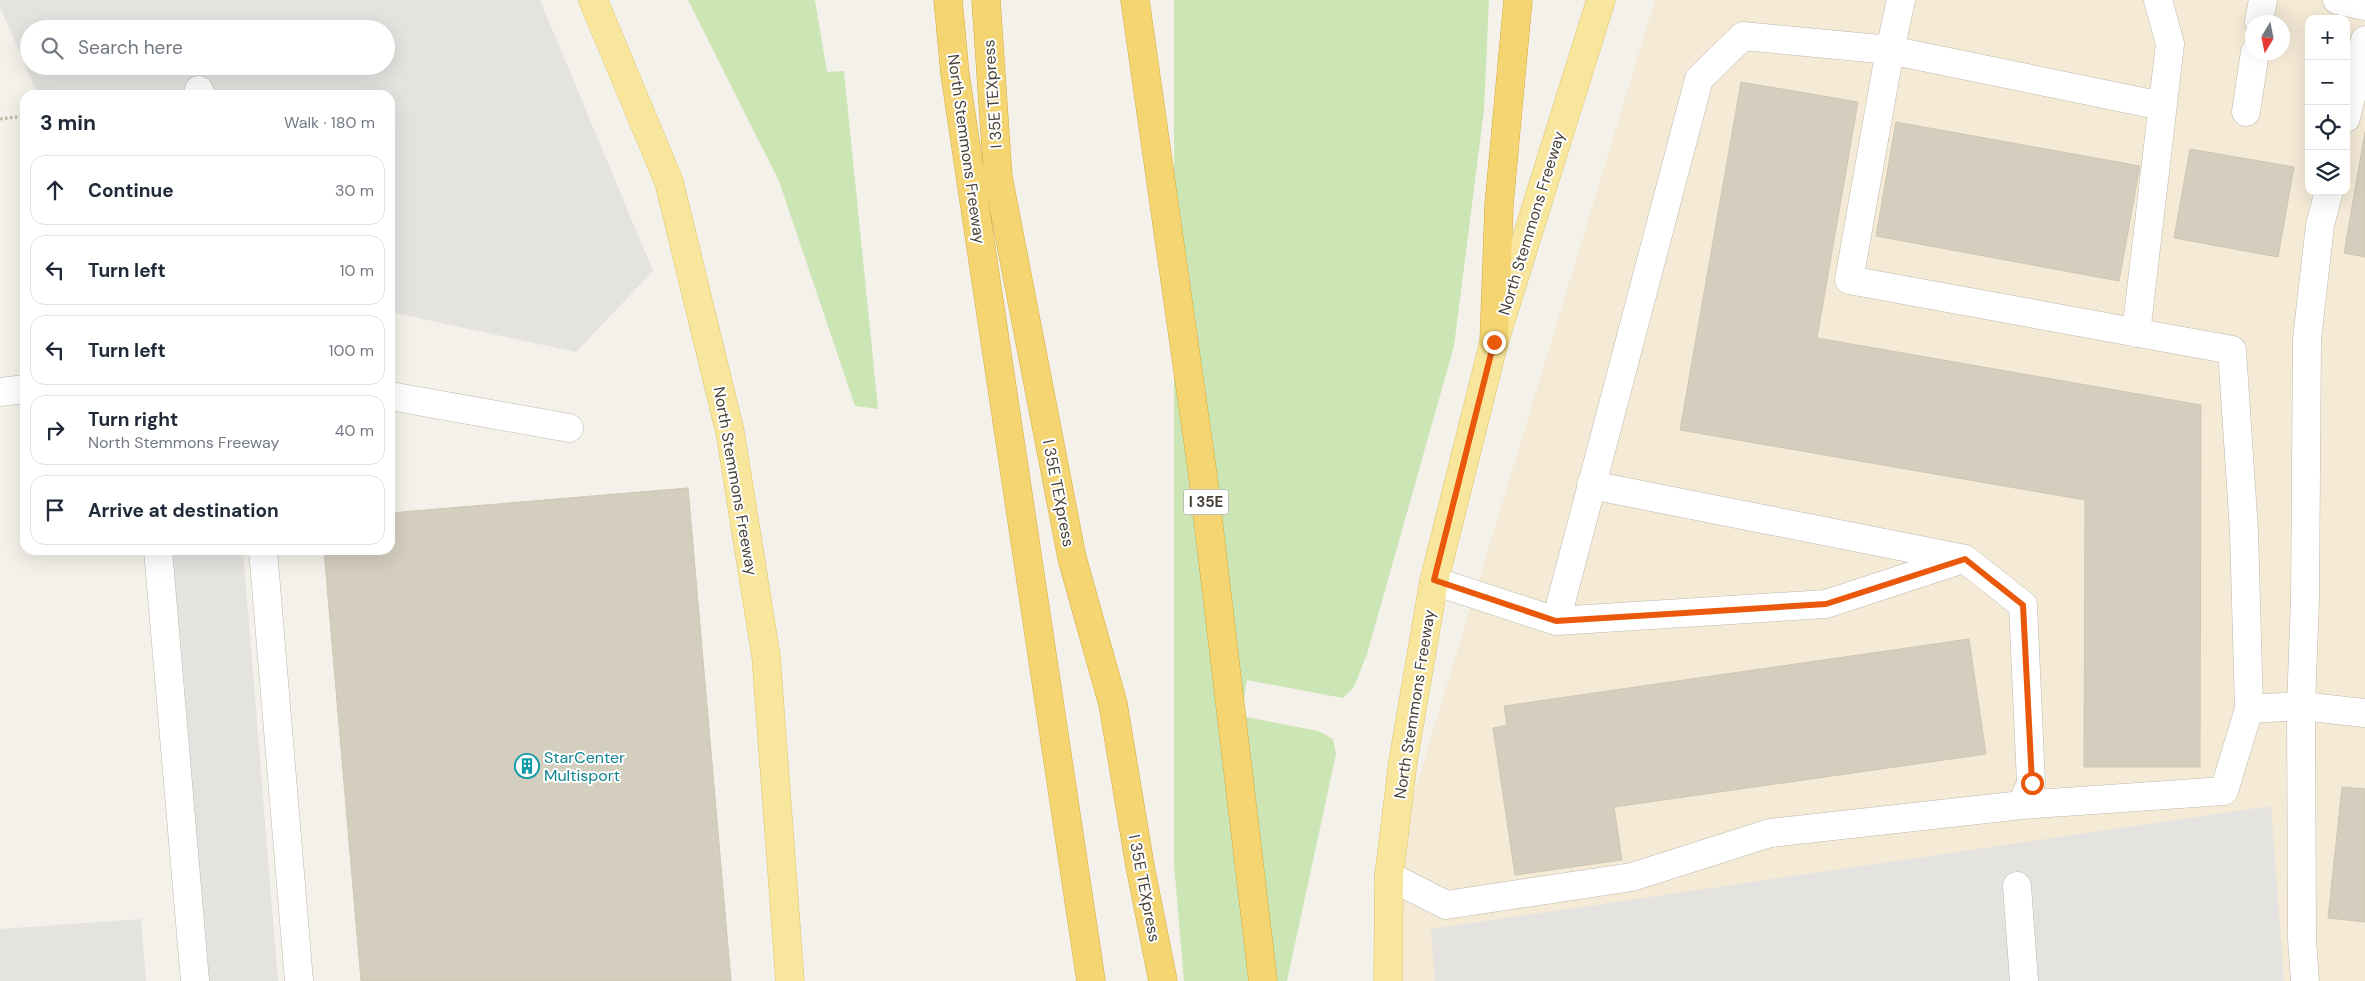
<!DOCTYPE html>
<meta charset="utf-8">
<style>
body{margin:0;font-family:"DM Sans",sans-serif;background:#f6f6f7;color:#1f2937}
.controls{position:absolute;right:15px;top:15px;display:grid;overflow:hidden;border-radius:10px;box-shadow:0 5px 20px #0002}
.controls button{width:45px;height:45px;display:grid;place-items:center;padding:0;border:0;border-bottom:1px solid #e0e1e3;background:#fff;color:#1f2937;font:25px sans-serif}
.compass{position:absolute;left:2245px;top:15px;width:45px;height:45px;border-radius:50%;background:#fff;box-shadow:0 5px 20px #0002;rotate:190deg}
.stop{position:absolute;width:15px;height:15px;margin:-11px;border:4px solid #ea580c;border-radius:50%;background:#fff}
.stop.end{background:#ea580c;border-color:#fff;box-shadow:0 1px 5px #0008}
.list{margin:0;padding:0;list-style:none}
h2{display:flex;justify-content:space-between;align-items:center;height:65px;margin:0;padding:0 20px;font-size:21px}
h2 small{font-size:16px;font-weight:400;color:#747a83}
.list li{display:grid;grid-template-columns:32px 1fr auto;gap:15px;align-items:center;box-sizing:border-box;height:70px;margin:0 10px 10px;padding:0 10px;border:1px solid #e0e1e3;border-radius:15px}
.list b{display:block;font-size:19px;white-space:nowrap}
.list p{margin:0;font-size:16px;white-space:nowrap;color:#747a83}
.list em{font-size:16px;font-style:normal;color:#747a83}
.icon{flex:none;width:28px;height:28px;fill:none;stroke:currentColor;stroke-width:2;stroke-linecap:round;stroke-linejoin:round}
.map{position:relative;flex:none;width:2365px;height:981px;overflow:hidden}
.search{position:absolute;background:#fff;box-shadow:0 5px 20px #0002;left:20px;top:20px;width:375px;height:55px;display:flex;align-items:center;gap:12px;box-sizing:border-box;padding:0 18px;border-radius:28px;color:#747a83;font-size:19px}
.panel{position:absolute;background:#fff;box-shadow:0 5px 20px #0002;left:20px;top:90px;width:375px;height:465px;border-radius:15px}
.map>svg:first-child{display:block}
.commercial{fill:#f4ead6;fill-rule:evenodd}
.green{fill:#cbe5b4}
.parking{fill:#e5e3e0;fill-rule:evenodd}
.building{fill:#d4cebf;stroke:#cfc6b3}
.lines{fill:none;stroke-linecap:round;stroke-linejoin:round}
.minor-casing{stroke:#beb9ac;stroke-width:29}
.major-casing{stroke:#ddc56e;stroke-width:29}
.highway-casing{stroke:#d4ab42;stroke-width:29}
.path{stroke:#bfb69e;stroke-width:3;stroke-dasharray:2.5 2.5;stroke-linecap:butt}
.minor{stroke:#fff;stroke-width:28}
.major{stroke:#f8e69d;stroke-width:28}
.highway{stroke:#f5d572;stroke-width:28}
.route{stroke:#ea580c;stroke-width:6}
.labels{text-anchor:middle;stroke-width:4;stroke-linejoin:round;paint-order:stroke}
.shield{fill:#fff;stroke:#7e7b74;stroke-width:1}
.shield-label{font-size:15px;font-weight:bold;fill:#474238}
.street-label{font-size:16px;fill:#474238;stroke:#fff}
.culture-label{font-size:16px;fill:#0d838f;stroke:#fff;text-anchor:start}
</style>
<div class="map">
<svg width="2365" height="981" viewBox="0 0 2365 981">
<rect width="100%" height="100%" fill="#f3f1e9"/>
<path class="commercial" d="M 1655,0 L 2365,0 L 2365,981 L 1383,981 L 1409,810 ZM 2309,19 L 2346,19 L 2346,191 L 2309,191 ZM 2252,22 L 2282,22 L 2282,52 L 2252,52 Z"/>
<path class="green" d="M 688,0 L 815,0 L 827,72 L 844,71 L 878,409 L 855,406 L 779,181 Z
M 1174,0 L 1489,0 L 1484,110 L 1454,346 L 1367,654 L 1354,687 L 1343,698 L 1247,680 L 1241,716 L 1318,731 L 1333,739 L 1336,754 L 1287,981 L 1184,981 L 1174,864 Z"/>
<path class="parking" d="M 0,0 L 540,0 L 653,271 L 576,352 L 390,312 L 390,95 L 38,95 L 0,7 ZM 29,29 L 386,29 L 386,66 L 29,66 Z
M 172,550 L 243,550 L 278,981 L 208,981 Z
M 2271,806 L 2284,981 L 1435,981 L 1431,929 Z
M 141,919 L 146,981 L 0,981 L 0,929 Z"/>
<path class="building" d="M 1741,82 L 1858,102 L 1817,338 L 2201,405 L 2200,767 L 2084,767 L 2085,500 L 1680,430 Z
M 1896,122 L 2140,166 L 2119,281 L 1876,236 Z
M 2365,132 L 2365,257 L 2344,253 Z
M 2190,149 L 2294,167 L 2278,257 L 2174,238 Z
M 688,488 L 731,981 L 361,981 L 324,550 L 390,550 L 390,513 Z
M 1969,639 L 1986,754 L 1614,807 L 1622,860 L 1515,875 L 1493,728 L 1507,725 L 1504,706 Z
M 2342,787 L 2365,789 L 2365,922 L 2328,918 Z"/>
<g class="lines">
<defs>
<path id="minor" d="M 2337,0 L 2365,6
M 2259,22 L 2263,0
M 199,90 L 201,95
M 2246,112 L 2255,52
M 2346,118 L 2365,40
M 2136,333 L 2170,44 L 2158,0
M 0,392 L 25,389
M 390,396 L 569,428
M 158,550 L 195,981
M 263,550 L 299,981
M 1434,581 L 1556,621 L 1699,79 L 1743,36 L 1890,50 L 1901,0
M 1556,621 L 1826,604 L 1963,559
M 2249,709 L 2301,706 L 2365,713
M 2022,805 L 2224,791 L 2249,709 L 2244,531 L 2232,350 L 1849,280 L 1890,50 L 2162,106
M 1389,876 L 1446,905 L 1632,877 L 1770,833 L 2022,805 L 2031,783 L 2023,605 L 1965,559 L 1591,485
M 2017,886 L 2024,981
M 2305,981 L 2302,939 L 2301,706 L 2305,599 L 2307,339 L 2320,225 L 2329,191"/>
<path id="major" d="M 593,0 L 669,182 L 730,432 L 766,656 L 790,981
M 1388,981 L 1389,876 L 1403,761 L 1434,581 L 1494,342 L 1601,0"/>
<path id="highway" d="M 948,0 L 955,74 L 1091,981
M 986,0 L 998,177 L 1072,558 L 1113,704 L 1140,866 L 1163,981
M 1135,0 L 1202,469 L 1263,981
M 1494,342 L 1499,205 L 1518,0"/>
</defs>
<use href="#minor" class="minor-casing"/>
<use href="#major" class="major-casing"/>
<use href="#highway" class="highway-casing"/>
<path class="path" d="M 0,119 L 25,116"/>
<use href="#minor" class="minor"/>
<use href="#major" class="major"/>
<use href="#highway" class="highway"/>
</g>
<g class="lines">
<path class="route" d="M 1494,342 L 1434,580 L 1556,621 L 1826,604 L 1965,559 L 2023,605 L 2032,783"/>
</g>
<defs>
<symbol id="building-ring" viewBox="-11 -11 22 22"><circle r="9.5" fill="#fff" stroke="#0f9aa8" stroke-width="1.5"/><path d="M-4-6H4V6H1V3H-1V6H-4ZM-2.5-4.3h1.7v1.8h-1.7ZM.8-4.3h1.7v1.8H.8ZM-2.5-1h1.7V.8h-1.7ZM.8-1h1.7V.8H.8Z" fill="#0f9aa8"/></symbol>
</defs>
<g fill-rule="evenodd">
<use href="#building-ring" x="513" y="752" width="28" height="28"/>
</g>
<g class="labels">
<rect class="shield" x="1183.5" y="489.5" width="45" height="25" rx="4"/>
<g class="shield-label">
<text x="1206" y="507">I 35E</text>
</g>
<g class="street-label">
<text transform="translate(992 94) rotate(-94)" y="6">I 35E TEXpress</text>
<text transform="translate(967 149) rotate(82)" y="6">North Stemmons Freeway</text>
<text transform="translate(1531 223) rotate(-73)" y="6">North Stemmons Freeway</text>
<text transform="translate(736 481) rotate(80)" y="6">North Stemmons Freeway</text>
<text transform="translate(1059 493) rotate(79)" y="6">I 35E TEXpress</text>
<text transform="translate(1414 704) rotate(-81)" y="6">North Stemmons Freeway</text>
<text transform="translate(1145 888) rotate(79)" y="6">I 35E TEXpress</text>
</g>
<g class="culture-label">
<text x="544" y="763">StarCenter<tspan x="544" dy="18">Multisport</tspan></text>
</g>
</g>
</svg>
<div class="controls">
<button>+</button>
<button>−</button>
<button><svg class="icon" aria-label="locate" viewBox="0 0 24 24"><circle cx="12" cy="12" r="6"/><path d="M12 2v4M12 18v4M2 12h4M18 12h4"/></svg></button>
<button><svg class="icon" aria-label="layers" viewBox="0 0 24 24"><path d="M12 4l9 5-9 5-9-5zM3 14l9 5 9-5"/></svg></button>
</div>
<svg class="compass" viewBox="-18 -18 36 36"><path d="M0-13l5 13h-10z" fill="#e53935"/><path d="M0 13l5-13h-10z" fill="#747a83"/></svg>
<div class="stop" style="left:2032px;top:783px"></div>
<div class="stop end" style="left:1494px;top:342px"></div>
<div class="search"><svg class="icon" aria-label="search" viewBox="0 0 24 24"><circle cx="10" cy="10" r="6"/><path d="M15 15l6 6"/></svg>Search here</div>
<section class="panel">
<h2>3 min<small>Walk · 180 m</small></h2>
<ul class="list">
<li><svg class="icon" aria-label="ahead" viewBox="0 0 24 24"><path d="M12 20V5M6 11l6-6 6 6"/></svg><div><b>Continue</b></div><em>30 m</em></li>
<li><svg class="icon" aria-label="left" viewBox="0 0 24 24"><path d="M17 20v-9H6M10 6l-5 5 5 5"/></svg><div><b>Turn left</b></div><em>10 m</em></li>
<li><svg class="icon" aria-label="left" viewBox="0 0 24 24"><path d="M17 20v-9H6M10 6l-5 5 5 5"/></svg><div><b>Turn left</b></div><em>100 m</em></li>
<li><svg class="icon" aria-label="right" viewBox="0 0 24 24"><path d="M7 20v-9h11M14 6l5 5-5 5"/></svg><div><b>Turn right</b><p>North Stemmons Freeway</p></div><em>40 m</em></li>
<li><svg class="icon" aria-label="arrive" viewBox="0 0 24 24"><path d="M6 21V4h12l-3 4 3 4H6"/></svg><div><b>Arrive at destination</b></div></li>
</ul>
</section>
</div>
